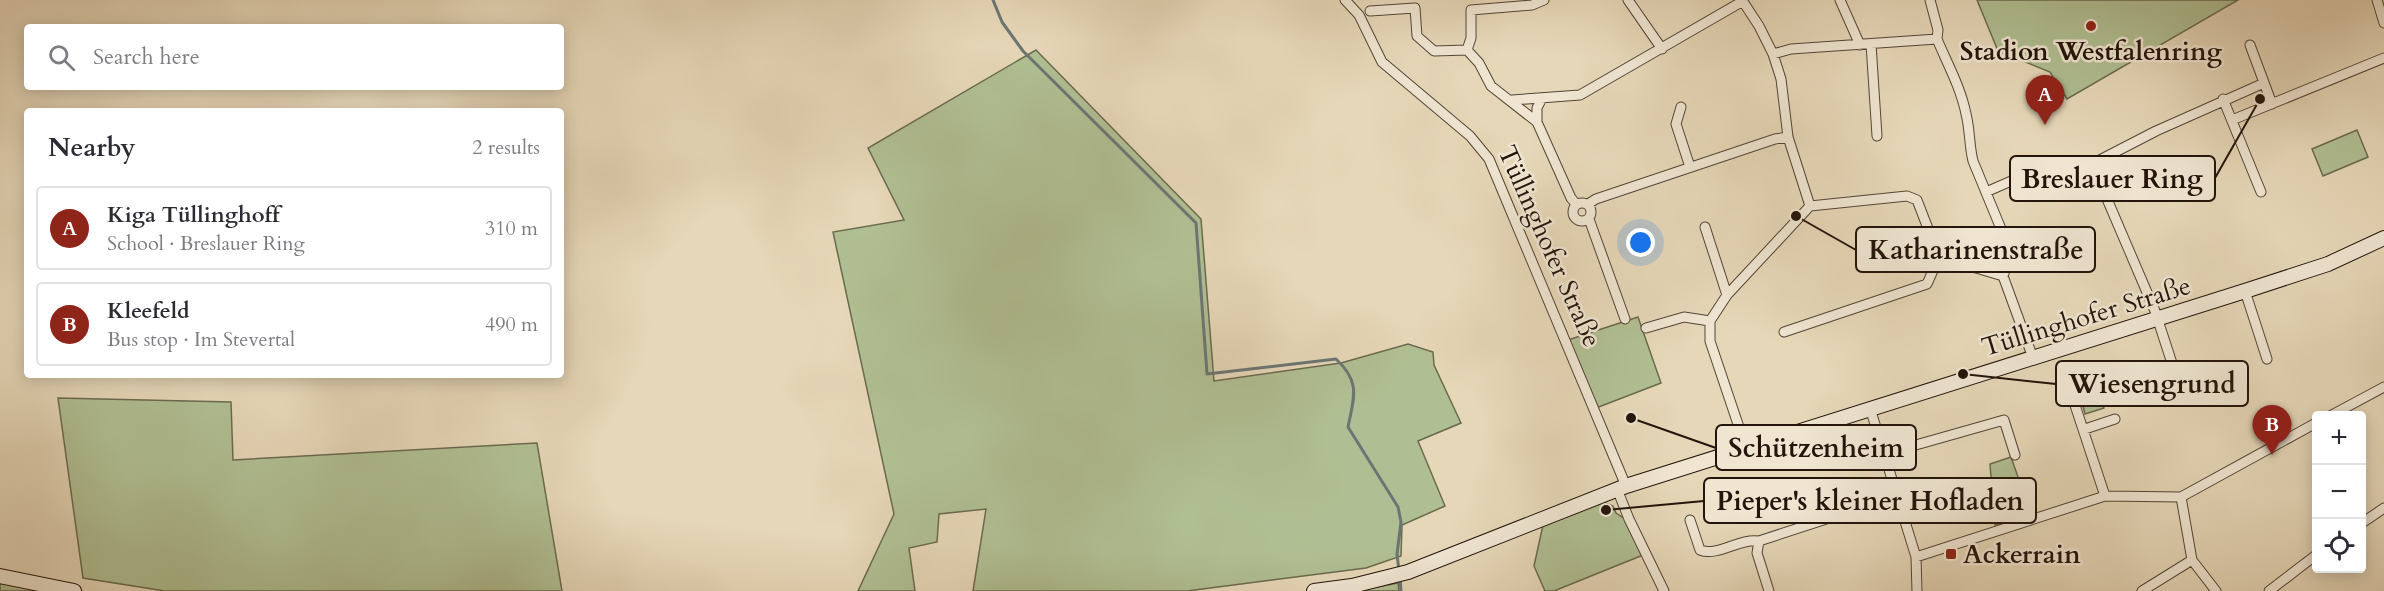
<!DOCTYPE html>
<meta charset="utf-8">
<style>
body{margin:0;font-family:Cardo,serif;background:#f2f2f3;color:#2b2b33}
.controls{position:absolute;right:18px;bottom:18px;display:grid;overflow:hidden;border-radius:6px;box-shadow:0 3px 15px #0003}
.controls button{width:54px;height:54px;display:grid;place-items:center;padding:0;border:0;border-bottom:2px solid #e1e1e2;background:#fff;color:#2b2b33;font:30px sans-serif}
.you{position:absolute;left:1641px;top:243px;width:21px;height:21px;margin:-15px;border:4px solid #fff;border-radius:50%;background:#1a73e8;box-shadow:0 0 0 9px #1a73e833}
.badge{display:grid;place-items:center;width:39px;height:39px;border-radius:50%;background:#8f2418;color:#fff;font-size:20px;font-weight:700}
.pin{position:absolute;translate:-50% -50px;filter:drop-shadow(0 2px 3px #0008)}
.pin::after{content:'';position:absolute;top:32px;width:21px;height:18px;background:inherit;clip-path:polygon(0 0,100% 0,50% 100%)}
.list{margin:0;padding:0;list-style:none}
h2{display:flex;justify-content:space-between;align-items:center;height:78px;margin:0;padding:0 24px;font-size:26px}
h2 small{font-size:20px;font-weight:400;color:#7c7c81}
.list li{display:grid;grid-template-columns:39px 1fr auto;gap:18px;align-items:center;box-sizing:border-box;height:84px;margin:0 12px 12px;padding:0 12px;border:2px solid #e1e1e2;border-radius:6px}
.list b{display:block;font-size:22px;white-space:nowrap}
.list p{margin:0;font-size:20px;white-space:nowrap;color:#7c7c81}
.list em{font-size:20px;font-style:normal;color:#7c7c81}
.icon{flex:none;width:33px;height:33px;fill:none;stroke:currentColor;stroke-width:2;stroke-linecap:round;stroke-linejoin:round}
.map{position:relative;flex:none;width:2384px;height:591px;overflow:hidden}
.search{position:absolute;background:#fff;box-shadow:0 3px 15px #0003;left:24px;top:24px;width:540px;height:66px;display:flex;align-items:center;gap:15px;box-sizing:border-box;padding:0 21px;border-radius:6px;color:#7c7c81;font-size:22px}
.panel{position:absolute;background:#fff;box-shadow:0 3px 15px #0003;left:24px;top:108px;width:540px;height:270px;border-radius:6px}
.map>svg:first-child{display:block}
.green{fill:#b0bf93;stroke:#6a6a4f;stroke-width:1.5}
.lines{fill:none;stroke-linecap:round;stroke-linejoin:round}
.stream{stroke:#6b7674;stroke-width:3}
.minor-casing{stroke:#544536;stroke-width:11}
.secondary-casing{stroke:#24140b;stroke-width:16}
.minor{stroke:#efe5d1;stroke-width:9}
.secondary{stroke:#efe5d1;stroke-width:14}
.poi-dot{fill:#8f2418;stroke:#efe5d1;stroke-width:2}
.labels{text-anchor:middle;stroke-width:5;stroke-linejoin:round;paint-order:stroke}
.poi-label{font-size:26px;font-weight:bold;fill:#24140b;stroke:#efe5d1}
.street-label{font-size:26px;fill:#24140b;stroke:#efe5d1}
.leader{fill:none;stroke:#24140b;stroke-width:2}
.callout-dot{fill:#24140b;stroke:#efe5d1;stroke-width:2}
.callout{fill:#efe5d1;stroke:#24140b;stroke-width:2}
.callout-label{font-size:27px;text-anchor:middle;font-weight:bold;fill:#24140b}
</style>
<div class="map">
<svg width="2384" height="591" viewBox="0 0 2384 591">
<rect width="100%" height="100%" fill="#e6d7b8"/>
<filter id="stains"><feTurbulence type="fractalNoise" baseFrequency=".00333" numOctaves="4"/><feColorMatrix values="0 0 0 0 .2 0 0 0 0 .09 0 0 0 0 .02 0 0 0 .5 -.17"/></filter>
<radialGradient id="worn" r=".72"><stop offset=".6" stop-color="#630" stop-opacity="0"/><stop offset="1" stop-color="#630" stop-opacity=".3"/></radialGradient>
<path class="green" d="M 1977,0 L 2238,0 L 2067,99 L 2050,72 L 1998,51 Z
M 1036,50 L 1201,219 L 1214,381 L 1341,363 L 1408,344 L 1433,352 L 1434,365 L 1461,423 L 1418,441 L 1445,506 L 1402,525 L 1401,556 L 1366,568 L 1187,591 L 973,591 L 986,509 L 939,514 L 937,542 L 909,548 L 915,591 L 858,591 L 894,514 L 833,232 L 904,220 L 868,148 Z
M 2357,130 L 2368,157 L 2323,176 L 2312,149 Z
M 1638,317 L 1661,383 L 1596,408 L 1568,340 Z
M 2098,390 L 2104,408 L 2085,414 L 2081,398 Z
M 58,398 L 231,402 L 233,460 L 537,443 L 562,591 L 165,591 L 83,578 Z
M 2011,457 L 2018,477 L 2037,513 L 1995,525 L 1990,464 Z
M 1600,501 L 1613,506 L 1616,513 L 1625,519 L 1643,555 L 1554,591 L 1545,591 L 1534,566 L 1543,525 Z
M 0,577 L 65,591 L 0,591 Z
M 1398,583 L 1399,591 L 1354,591 Z"/>
<g class="lines">
<path class="stream" d="M 993,0 L 1002,22 L 1023,51 L 1196,223 L 1207,374 L 1336,359 C 1361,382 1354,397 1348,427 L 1398,507 L 1401,522 L 1397,554 L 1399,571
M 1400,578 L 1401,591"/>
<defs>
<path id="minor" d="M 1345,0 L 1359,15 L 1382,62 L 1470,136 L 1489,159 L 1626,486
M 1628,0 L 1662,49
M 1742,0 L 1759,26 L 1773,54 L 1781,79 L 1788,137 L 1810,206
M 1840,0 L 1860,45
M 1930,0 L 1938,30 L 1937,39
M 2377,0 L 2384,23
M 1370,11 L 1415,8 L 1417,36 L 1434,51 L 1467,50 L 1479,63 L 1491,86 L 1537,122 L 1571,198 L 1576,204
M 1871,44 L 1877,136
M 2250,45 L 2272,104
M 1467,50 L 1471,38 L 1471,10 L 1532,5 L 1544,0
M 1773,54 L 1791,49 L 1937,39 C 1947,63 1961,88 1966,114 C 1970,129 1969,145 1973,161 L 2011,253 L 2003,276
M 2223,99 L 2261,192
M 1512,100 L 1580,95 L 1743,1
M 1681,107 L 1676,124 L 1690,167
M 2232,120 L 2384,58
M 1537,122 L 1537,108 L 1542,98
M 1986,192 L 2018,178
M1573 212a9 9 0 1 1 18 0a9 9 0 1 1-18 0Z
M 1588,204 L 1596,199 L 1775,139 L 1788,137
M 1589,219 L 1625,319
M 1705,227 L 1727,295
M 2011,253 L 2028,263 L 2054,253
M 2245,291 L 2267,359
M 1646,328 L 1684,317 L 1710,321
M 1784,332 L 1927,284 L 1939,257
M 2068,384 L 2105,496
M 2181,391 L 2155,311 L 2092,164 L 2156,131 L 2264,83
M 2072,395 L 2099,387
M 1870,408 L 1916,557 L 1917,591
M 2330,416 L 2384,387
M 2085,429 L 2115,419
M 1746,448 L 1710,341 L 1710,321 L 1727,295 L 1810,206 L 1907,196 L 1917,200 L 1939,257 L 2003,276 L 2033,358
M 1884,454 L 2004,420 L 2015,455
M 1617,489 L 1629,519 L 1664,591
M 2181,497 L 2192,560 L 2216,591
M 1690,520 L 1700,550 C 1718,557 1739,538 1759,541
M 2362,523 L 2384,508
M 1916,557 L 2105,496 L 2181,497 L 2316,423
M 1769,591 L 1757,553 L 1759,541 L 1897,496
M 2142,591 L 2192,560
M 2269,591 L 2316,555"/>
<path id="secondary" d="M 0,576 L 74,591
M 1314,591 L 1352,586 L 1408,572 L 1626,486 L 2245,291 L 2328,264 L 2384,238"/>
</defs>
<use href="#minor" class="minor-casing"/>
<use href="#secondary" class="secondary-casing"/>
<use href="#minor" class="minor"/>
<use href="#secondary" class="secondary"/>
</g>
<g class="poi-dot">
<circle cx="2091" cy="26" r="6"/>
<rect x="1945" y="548" width="12" height="12" rx="3"/>
</g>
<g class="labels">
<g class="poi-label">
<text x="2091" y="60">Stadion Westfalenring</text>
<text x="1963" y="563" text-anchor="start">Ackerrain</text>
</g>
<g class="street-label">
<text transform="translate(1550 246) rotate(66)" y="9">Tüllinghofer Straße</text>
<text transform="translate(2086 316) rotate(-17)" y="9">Tüllinghofer Straße</text>
</g>
</g>
<path class="leader" d="M2260 99L2215 178M1796 216L1856 250M1963 374L2056 384M1631 418L1716 448M1606 510L1704 501"/>
<g class="callout-dot">
<circle cx="2260" cy="99" r="6"/>
<circle cx="1796" cy="216" r="6"/>
<circle cx="1963" cy="374" r="6"/>
<circle cx="1631" cy="418" r="6"/>
<circle cx="1606" cy="510" r="6"/>
</g>
<g class="callout">
<rect x="2010" y="156" width="205" height="45" rx="6"/>
<rect x="1856" y="227" width="239" height="45" rx="6"/>
<rect x="2056" y="361" width="192" height="45" rx="6"/>
<rect x="1716" y="425" width="200" height="45" rx="6"/>
<rect x="1704" y="478" width="332" height="45" rx="6"/>
</g>
<g class="callout-label">
<text x="2112" y="188">Breslauer Ring</text>
<text x="1976" y="259">Katharinenstraße</text>
<text x="2152" y="393">Wiesengrund</text>
<text x="1816" y="457">Schützenheim</text>
<text x="1870" y="510">Pieper's kleiner Hofladen</text>
</g>
<rect width="100%" height="100%" filter="url(#stains)"/>
<rect width="100%" height="100%" fill="url(#worn)"/>
</svg>
<div class="controls">
<button>+</button>
<button>−</button>
<button><svg class="icon" aria-label="locate" viewBox="0 0 24 24"><circle cx="12" cy="12" r="6"/><path d="M12 2v4M12 18v4M2 12h4M18 12h4"/></svg></button>
</div>
<div class="you"></div>
<div class="pin badge" style="left:2045px;top:125px">A</div>
<div class="pin badge" style="left:2272px;top:455px">B</div>
<div class="search"><svg class="icon" aria-label="search" viewBox="0 0 24 24"><circle cx="10" cy="10" r="6"/><path d="M15 15l6 6"/></svg>Search here</div>
<section class="panel">
<h2>Nearby<small>2 results</small></h2>
<ul class="list">
<li><span class="badge">A</span><div><b>Kiga Tüllinghoff</b><p>School · Breslauer Ring</p></div><em>310 m</em></li>
<li><span class="badge">B</span><div><b>Kleefeld</b><p>Bus stop · Im Stevertal</p></div><em>490 m</em></li>
</ul>
</section>
</div>
